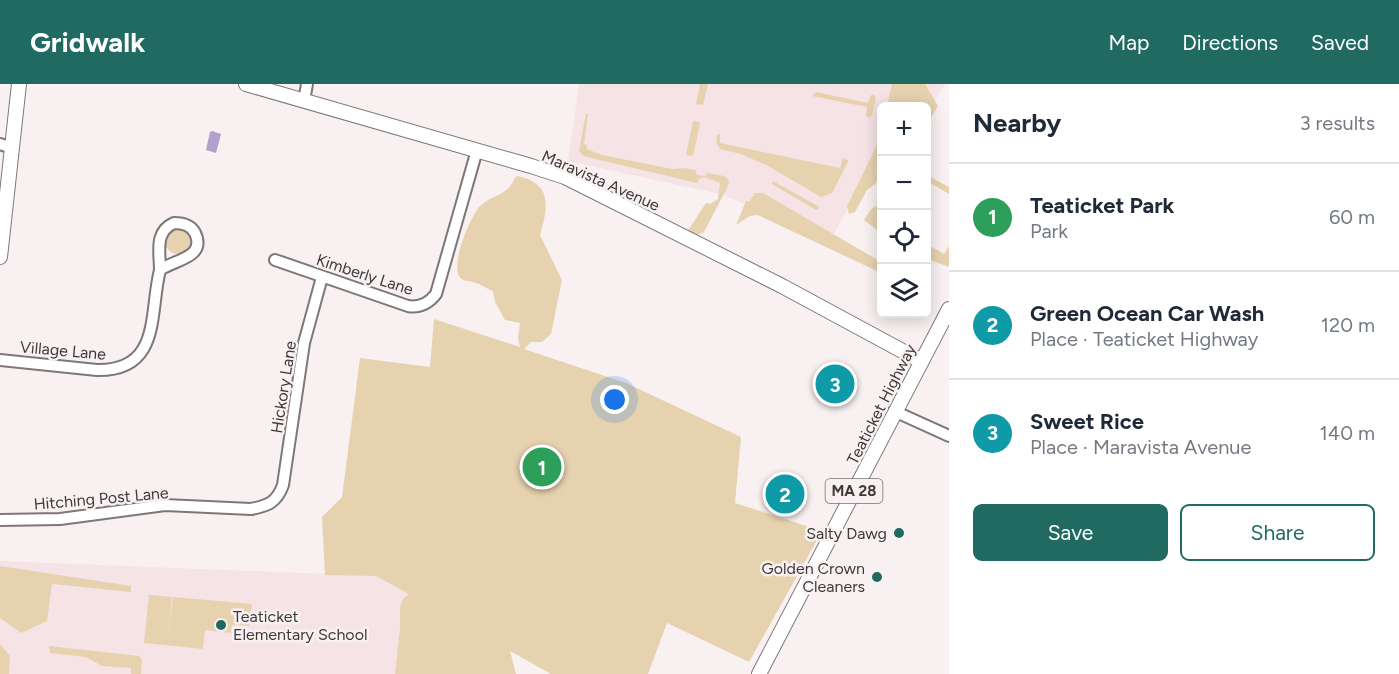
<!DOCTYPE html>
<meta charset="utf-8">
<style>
body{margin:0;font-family:Figtree,sans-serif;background:#f2f2f3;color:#1f2937}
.controls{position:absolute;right:18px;top:18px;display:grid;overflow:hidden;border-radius:9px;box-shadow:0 3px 15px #0003}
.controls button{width:54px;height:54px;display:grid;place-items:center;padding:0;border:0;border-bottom:2px solid #e0e1e3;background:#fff;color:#1f2937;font:30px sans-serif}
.you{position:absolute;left:615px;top:316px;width:21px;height:21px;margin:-15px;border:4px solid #fff;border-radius:50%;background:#1a73e8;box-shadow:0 0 0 9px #1a73e833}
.badge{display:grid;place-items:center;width:39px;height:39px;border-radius:50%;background:#216a61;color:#fff;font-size:20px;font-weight:700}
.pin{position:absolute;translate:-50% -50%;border:3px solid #fff;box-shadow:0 2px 6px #0006}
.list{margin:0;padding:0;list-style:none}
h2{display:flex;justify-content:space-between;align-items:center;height:78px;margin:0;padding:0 24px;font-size:26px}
h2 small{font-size:20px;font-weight:400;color:#747a83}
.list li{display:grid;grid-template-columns:39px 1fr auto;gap:18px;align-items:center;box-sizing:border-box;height:108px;padding:0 24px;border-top:2px solid #e0e1e3}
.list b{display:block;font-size:22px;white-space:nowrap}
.list p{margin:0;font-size:20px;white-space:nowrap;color:#747a83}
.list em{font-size:20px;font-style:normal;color:#747a83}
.actions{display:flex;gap:12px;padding:18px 24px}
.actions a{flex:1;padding:14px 0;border:2px solid #216a61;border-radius:9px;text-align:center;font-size:21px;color:#216a61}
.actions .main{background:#216a61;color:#fff}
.icon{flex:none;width:33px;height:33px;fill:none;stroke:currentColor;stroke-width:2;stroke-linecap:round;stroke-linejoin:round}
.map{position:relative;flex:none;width:949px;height:590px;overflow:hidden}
header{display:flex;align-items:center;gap:36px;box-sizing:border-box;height:84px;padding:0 30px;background:#216a61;color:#fff}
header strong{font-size:28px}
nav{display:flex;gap:33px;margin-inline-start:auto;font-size:21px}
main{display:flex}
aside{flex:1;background:#fff}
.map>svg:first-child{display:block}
.built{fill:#f5e3e5}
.green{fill:#e7d2b0}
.water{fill:#b1a1c9}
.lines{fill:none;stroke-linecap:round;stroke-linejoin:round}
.minor-casing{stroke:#7e7777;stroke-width:14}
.major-casing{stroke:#7e7777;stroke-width:16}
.minor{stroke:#fff;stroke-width:10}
.major{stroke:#fff;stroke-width:14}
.poi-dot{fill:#216a61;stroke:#f9f1f1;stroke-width:2}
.labels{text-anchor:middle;stroke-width:5;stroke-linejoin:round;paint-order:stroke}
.shield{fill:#f9f1f1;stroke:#757171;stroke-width:1.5}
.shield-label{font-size:15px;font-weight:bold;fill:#3d3a3a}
.street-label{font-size:16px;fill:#3d3a3a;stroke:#f9f1f1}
.poi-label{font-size:16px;fill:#3d3a3a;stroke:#f9f1f1;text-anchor:end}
</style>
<header>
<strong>Gridwalk</strong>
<nav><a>Map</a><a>Directions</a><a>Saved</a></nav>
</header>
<main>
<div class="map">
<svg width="949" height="590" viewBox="0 0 949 590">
<rect width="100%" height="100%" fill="#f9f1f1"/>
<path class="built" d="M 579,0 L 945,0 L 927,29 L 926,22 L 882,22 L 881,68 L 879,69 L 832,153 L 720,110 L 568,77 Z
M 0,477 L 377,492 L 443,528 L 504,590 L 0,590 Z"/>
<path class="green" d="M 700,0 L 708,0 L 703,21 L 696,20 Z
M 892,0 L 925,0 L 938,22 L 927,40 L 926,22 L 887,22 Z
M 816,8 L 868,19 L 871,11 L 874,11 L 876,14 L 872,31 L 869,34 L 866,32 L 867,23 L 812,12 Z
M 586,29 L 588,30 L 584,60 L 587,62 L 587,65 L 602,71 L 672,85 L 684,84 L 695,86 L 697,91 L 705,92 L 707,89 L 724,92 L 729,96 L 728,102 L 704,148 L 697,151 L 687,148 L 706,119 L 710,120 L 718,115 L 720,99 L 704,93 L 699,95 L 697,99 L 583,72 L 579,67 Z
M 693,37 L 699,38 L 700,40 L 693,72 L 686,71 Z
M 881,47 L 881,90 L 875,100 L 867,106 L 855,128 L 849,130 L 847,122 L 876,63 Z
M 720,50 L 720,59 L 840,84 L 843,74 L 848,76 L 848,78 L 832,109 L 821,113 L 768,82 L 741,70 L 720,65 L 716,58 L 717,51 Z
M 926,91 L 949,103 L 949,110 L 927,97 Z
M 518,92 C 553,100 548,123 540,151 L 562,196 L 561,201 L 551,250 L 542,258 L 531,258 L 524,265 L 626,299 L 741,353 L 735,419 L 822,447 L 749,578 L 667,539 L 648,590 L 551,590 L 510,567 L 516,590 L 395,590 L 400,544 L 400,523 L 403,515 L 409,510 L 376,492 L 325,491 L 322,433 L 342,413 L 360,274 L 430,283 L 434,235 L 520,263 L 518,254 L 520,239 L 505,236 L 495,218 L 493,207 C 487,205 482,201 476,199 C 470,196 464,199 459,192 C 451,179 470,133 480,122 C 493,110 509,112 515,93 Z
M 773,97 L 818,122 L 819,125 L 816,126 L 772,100 Z
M 755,109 L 763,109 L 881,178 L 881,189 L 758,131 L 750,132 L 736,141 L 746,117 L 749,118 Z
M 878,121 L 881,123 L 881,149 L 864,136 L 871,125 Z
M165 157a13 13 0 1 1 26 0a13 13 0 1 1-26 0Z
M 927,160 L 944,170 L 949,162 L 949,183 L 927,175 Z
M 0,482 L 131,502 L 131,508 L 52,500 L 47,537 L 21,549 L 0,534 Z
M 149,511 L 172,513 L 168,552 L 173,513 L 252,520 L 249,542 L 232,541 L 231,549 L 205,546 L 203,565 L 144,559 Z
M 0,560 L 10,572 L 9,590 L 0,590 Z
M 49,562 L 139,572 L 142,575 L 141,590 L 131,590 L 131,584 L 102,582 L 86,573 L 50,569 Z"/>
<path class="water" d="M 212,47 L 221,50 L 216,69 L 206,66 L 210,48 Z"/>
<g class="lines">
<defs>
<path id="minor" d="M 304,17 L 307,0
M 0,60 L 12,64
M 174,139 C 182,139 191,141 195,149 C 207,174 173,176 160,186 C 160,168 154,148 174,139 Z
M 275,176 L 408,222 C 420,224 429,219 436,210 L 477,66
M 0,276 L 97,286 C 162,287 149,228 160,186
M 894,327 L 949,352
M 0,436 L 60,435 L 165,421 L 251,425 C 268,422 277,418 283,401 L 304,259 L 322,193"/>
<path id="major" d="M 246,0 L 531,82 L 565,93 L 782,202 L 921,277
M 0,173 L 19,0
M 759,590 L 949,225"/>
</defs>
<use href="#minor" class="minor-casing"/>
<use href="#major" class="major-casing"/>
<use href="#minor" class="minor"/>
<use href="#major" class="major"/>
</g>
<g class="poi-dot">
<circle cx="899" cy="449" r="6"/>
<circle cx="877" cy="493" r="6"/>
<circle cx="221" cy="541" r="6"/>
</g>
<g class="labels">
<rect class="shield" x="825.5" y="395" width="57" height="24" rx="4.5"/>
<g class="shield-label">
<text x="854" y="412">MA 28</text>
</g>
<g class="street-label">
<text transform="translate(601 96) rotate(24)" y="6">Maravista Avenue</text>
<text transform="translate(365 190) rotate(18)" y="6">Kimberly Lane</text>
<text transform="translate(63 266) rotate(5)" y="6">Village Lane</text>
<text transform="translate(283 303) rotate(-81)" y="6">Hickory Lane</text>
<text transform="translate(881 320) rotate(-63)" y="6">Teaticket Highway</text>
<text transform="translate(101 414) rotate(-5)" y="6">Hitching Post Lane</text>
</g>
<g class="poi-label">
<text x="887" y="455">Salty Dawg</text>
<text x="865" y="490">Golden Crown<tspan x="865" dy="18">Cleaners</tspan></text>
<text x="233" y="538" text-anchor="start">Teaticket<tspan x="233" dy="18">Elementary School</tspan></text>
</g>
</g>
</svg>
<div class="controls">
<button>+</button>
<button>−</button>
<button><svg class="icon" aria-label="locate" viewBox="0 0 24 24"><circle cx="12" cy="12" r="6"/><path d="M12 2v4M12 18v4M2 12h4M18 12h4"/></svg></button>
<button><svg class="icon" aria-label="layers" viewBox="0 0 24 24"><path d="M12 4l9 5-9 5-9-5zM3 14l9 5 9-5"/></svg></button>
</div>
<div class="you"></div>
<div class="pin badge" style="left:542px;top:383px;background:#2e9e5b">1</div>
<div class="pin badge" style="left:785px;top:410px;background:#0f9aa8">2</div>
<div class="pin badge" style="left:835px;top:300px;background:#0f9aa8">3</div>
</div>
<aside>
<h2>Nearby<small>3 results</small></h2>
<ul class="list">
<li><span class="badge" style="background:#2e9e5b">1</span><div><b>Teaticket Park</b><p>Park</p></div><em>60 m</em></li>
<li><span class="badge" style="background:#0f9aa8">2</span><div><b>Green Ocean Car Wash</b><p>Place · Teaticket Highway</p></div><em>120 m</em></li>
<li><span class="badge" style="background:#0f9aa8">3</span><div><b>Sweet Rice</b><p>Place · Maravista Avenue</p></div><em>140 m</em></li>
</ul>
<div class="actions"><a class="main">Save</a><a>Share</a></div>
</aside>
</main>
